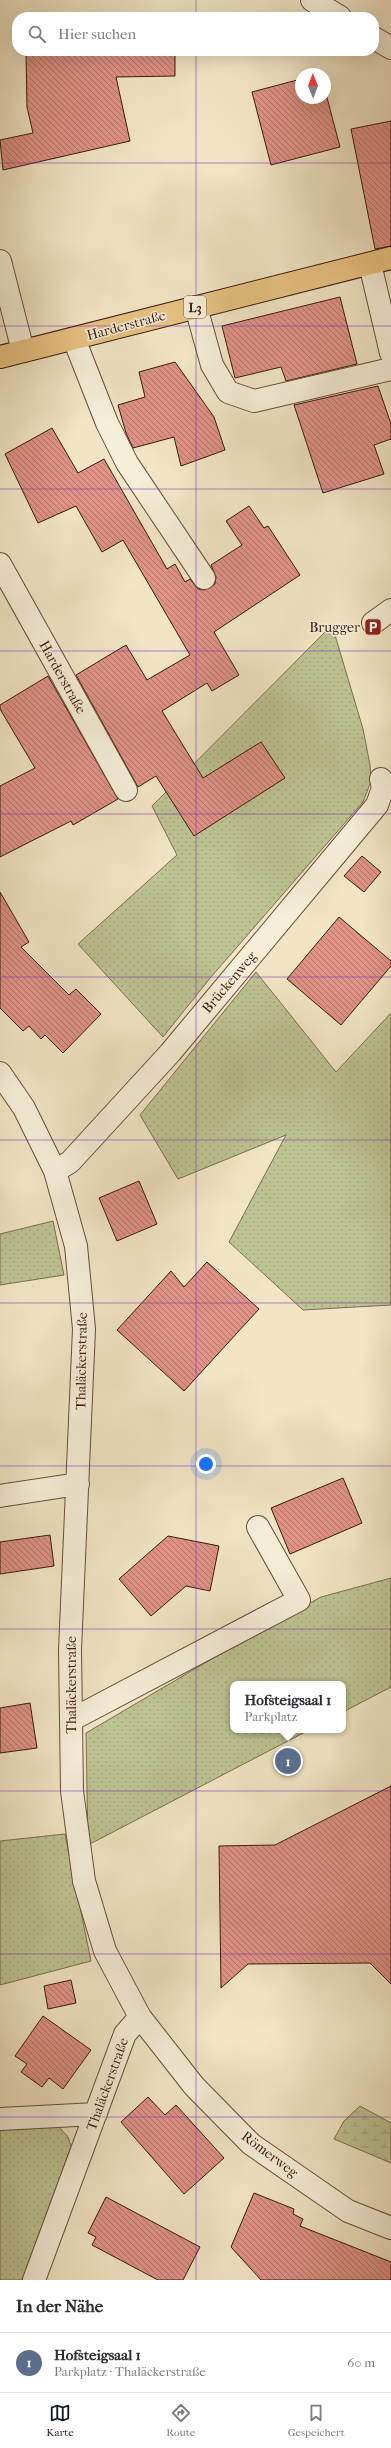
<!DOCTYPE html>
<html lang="de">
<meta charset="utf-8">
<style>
body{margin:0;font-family:"IM FELL French Canon",serif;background:#f2f2f3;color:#2b2b33}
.compass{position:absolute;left:295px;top:68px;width:36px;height:36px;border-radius:50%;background:#fff;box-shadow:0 4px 16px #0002;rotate:359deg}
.you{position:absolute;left:206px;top:1464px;width:14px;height:14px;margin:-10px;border:3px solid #fff;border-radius:50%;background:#1a73e8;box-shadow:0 0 0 6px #1a73e833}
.badge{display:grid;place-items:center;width:26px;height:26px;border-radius:50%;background:#111827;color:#fff;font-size:13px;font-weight:700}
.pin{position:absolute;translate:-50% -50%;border:2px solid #fff;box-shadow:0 1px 4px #0006}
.popup{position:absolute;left:230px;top:1681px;width:116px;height:52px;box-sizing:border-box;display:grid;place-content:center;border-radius:8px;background:#fff;filter:drop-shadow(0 1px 3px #0005);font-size:13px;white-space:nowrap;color:#7c7c81}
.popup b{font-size:15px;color:#2b2b33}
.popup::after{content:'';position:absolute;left:50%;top:100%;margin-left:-8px;border:8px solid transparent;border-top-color:#fff}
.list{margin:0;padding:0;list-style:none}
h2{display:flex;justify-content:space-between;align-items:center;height:52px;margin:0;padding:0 16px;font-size:17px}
h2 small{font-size:13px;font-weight:400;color:#7c7c81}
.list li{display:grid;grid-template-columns:26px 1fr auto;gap:12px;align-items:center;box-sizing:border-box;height:60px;padding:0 16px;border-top:1px solid #e1e1e2}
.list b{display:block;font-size:15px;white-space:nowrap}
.list p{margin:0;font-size:13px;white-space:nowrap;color:#7c7c81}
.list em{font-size:13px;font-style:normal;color:#7c7c81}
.icon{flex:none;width:22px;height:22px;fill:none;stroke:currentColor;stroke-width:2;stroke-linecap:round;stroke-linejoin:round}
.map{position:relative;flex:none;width:391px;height:2280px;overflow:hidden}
.search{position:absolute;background:#fff;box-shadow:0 4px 16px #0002;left:12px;right:12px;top:12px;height:44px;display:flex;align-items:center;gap:10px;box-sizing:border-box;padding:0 14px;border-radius:16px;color:#7c7c81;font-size:15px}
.sheet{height:112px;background:#fff}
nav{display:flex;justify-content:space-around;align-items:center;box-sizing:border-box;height:56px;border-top:1px solid #e1e1e2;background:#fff;font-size:11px;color:#7c7c81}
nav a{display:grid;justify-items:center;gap:2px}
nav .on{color:#111827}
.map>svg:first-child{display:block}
.green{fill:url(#green-dots);stroke:#7b6e4e}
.wetland{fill:url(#wetland-marsh);stroke:#7b6e4e}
.building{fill:url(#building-back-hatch);stroke:#391a0b}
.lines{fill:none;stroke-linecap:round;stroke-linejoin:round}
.minor-casing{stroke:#674d3a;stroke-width:24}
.major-casing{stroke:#391a0b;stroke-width:24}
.minor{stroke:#f6eed9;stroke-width:22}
.major{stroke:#e8c282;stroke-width:22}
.grid{fill:none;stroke:#7b2cbf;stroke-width:1;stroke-opacity:0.55}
.labels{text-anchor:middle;stroke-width:3;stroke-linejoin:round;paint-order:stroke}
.shield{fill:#f6eed9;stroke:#725a49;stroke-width:1}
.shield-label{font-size:13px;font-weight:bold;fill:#391a0b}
.street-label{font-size:14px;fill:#391a0b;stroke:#f6eed9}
.poi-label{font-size:14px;fill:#391a0b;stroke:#f6eed9;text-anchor:end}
</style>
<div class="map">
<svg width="391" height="2280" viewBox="0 0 391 2280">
<defs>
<pattern id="green-dots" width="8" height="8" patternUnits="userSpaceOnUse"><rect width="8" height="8" fill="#bdc392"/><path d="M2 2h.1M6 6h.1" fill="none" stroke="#a3a77d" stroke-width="1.8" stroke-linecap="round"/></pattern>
<pattern id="wetland-marsh" width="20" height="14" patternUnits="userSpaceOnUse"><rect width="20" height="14" fill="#bdc392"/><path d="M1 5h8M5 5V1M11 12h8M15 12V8" fill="none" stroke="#a3a77d"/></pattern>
<pattern id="building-back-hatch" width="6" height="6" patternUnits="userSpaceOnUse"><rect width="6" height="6" fill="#df9287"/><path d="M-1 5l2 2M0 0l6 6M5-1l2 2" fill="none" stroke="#b6766d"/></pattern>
</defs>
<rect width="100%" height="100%" fill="#f1e5c5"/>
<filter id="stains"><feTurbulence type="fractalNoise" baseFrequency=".005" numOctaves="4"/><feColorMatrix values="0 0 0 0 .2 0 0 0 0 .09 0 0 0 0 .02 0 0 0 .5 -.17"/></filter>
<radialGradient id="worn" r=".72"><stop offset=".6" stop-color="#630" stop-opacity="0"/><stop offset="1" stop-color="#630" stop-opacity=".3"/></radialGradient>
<path class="green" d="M 332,625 L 363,729 L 370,765 L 371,781 L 363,802 L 211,977 L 163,1037 L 78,944 L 177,855 L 152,806 Z
M 256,972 L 336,1072 L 391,1013 L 391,1305 L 303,1310 L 229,1242 L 286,1135 L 178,1179 L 140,1115 Z
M 53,1221 L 64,1275 L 0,1285 L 0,1234 Z
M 391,1578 L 391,1687 L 343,1712 L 343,1684 L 233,1684 L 233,1730 L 309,1730 L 88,1845 L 86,1733 L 266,1627 L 321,1597 Z
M 65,1834 L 91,1961 L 0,1985 L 0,1841 Z
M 59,2127 L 68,2137 L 71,2146 L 25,2280 L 0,2280 L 0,2130 Z"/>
<path class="wetland" d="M 360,2106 L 391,2123 L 391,2163 L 334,2139 L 344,2121 Z"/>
<path class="building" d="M 26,51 L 175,51 L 175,76 L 116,77 L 130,141 L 3,170 L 0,140 L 33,133 L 27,107 Z
M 301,79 L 301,98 L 325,98 L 325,90 L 340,147 L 271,165 L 252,92 Z
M 391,121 L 391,246 L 375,249 L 351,129 Z
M 340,297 L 357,364 L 286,381 L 281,367 L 235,378 L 222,326 Z
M 175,362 L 214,417 L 225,450 L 181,466 L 174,437 L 133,448 L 126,433 L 118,405 L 145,397 L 139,372 Z
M 378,386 L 391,424 L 391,439 L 374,445 L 384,474 L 323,493 L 294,405 Z
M 52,428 L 78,473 L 104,459 L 167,569 L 175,564 L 185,582 L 190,579 L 198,589 L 204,590 L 215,584 L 216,577 L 211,565 L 242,545 L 226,521 L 249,506 L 264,528 L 268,526 L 300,575 L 214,632 L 239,675 L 212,691 L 207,683 L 162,711 L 203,778 L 261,742 L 285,778 L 194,836 L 156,776 L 138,787 L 76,675 L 126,645 L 147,680 L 190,655 L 123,540 L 102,552 L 76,506 L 38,523 L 5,454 Z
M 48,676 L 118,799 L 73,825 L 71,821 L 0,857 L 0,786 L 35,768 L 0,709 L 0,705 Z
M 362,856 L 381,872 L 364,892 L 344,876 Z
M 0,892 L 29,942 L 21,947 L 69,995 L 76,989 L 101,1014 L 63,1053 L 45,1035 L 41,1039 L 29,1026 L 23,1031 L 0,1008 Z
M 339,917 L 391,961 L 391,966 L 341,1025 L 287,979 Z
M 139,1181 L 157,1224 L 117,1241 L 99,1198 Z
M 207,1262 L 259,1309 L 184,1391 L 117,1330 L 171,1271 L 184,1287 Z
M 343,1478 L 362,1523 L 290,1554 L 271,1508 Z
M 50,1535 L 54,1566 L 0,1574 L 0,1542 Z
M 168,1536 L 219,1546 L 210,1591 L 186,1586 L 151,1616 L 119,1579 Z
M 30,1703 L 37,1748 L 0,1753 L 0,1708 Z
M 391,1786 L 391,1984 L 370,1963 L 248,1964 L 221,1988 L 219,1846 L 275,1845 Z
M 71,1980 L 76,2003 L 48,2009 L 44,1986 Z
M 43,2016 L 91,2050 L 63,2089 L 49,2078 L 42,2087 L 21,2072 L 27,2064 L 15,2056 Z
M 148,2097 L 165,2115 L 176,2105 L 224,2158 L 184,2194 L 121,2122 Z
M 254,2193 L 294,2209 L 293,2214 L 303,2219 L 300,2226 L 391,2262 L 391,2280 L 261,2280 L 231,2247 Z
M 106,2197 L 200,2247 L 183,2280 L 158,2280 L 92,2245 L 96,2237 L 88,2233 Z"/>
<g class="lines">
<defs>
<path id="minor" d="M 312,0 L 340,17
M 374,38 L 391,48
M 0,261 L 23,351
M 370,264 L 391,353
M 196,307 L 212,365 L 228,392 L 254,401 L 391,369
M 74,339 L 107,423 L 127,463 L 204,578
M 0,564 L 126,790
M 373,623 L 391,610
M 0,1073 L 24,1108 L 55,1171 L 76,1246 L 84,1329 L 70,1650 L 72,1791 L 84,1881 L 105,1951 L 140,2017 L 125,2034 L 34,2280
M 55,1171 L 70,1162 L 170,1053 L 377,805 L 383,788 L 381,779
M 0,1496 L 78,1484
M 71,1720 L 299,1600 L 258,1527
M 140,2017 L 194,2086 L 251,2144 L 348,2211 L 391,2228
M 0,2119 L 96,2114"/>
<path id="major" d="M 0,357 L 391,258"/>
</defs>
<use href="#minor" class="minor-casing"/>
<use href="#major" class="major-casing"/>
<use href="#minor" class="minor"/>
<use href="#major" class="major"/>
</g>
<path class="grid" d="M 196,0 L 196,17M 196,51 L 196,2280M 0,163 L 391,163M 0,326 L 391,326M 0,489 L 391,489M 0,651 L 391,651M 0,814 L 391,814M 0,977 L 391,977M 0,1140 L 391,1140M 0,1303 L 391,1303M 0,1466 L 391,1466M 0,1629 L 391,1629M 0,1791 L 391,1791M 0,1954 L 391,1954M 0,2117 L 391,2117"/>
<defs>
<symbol id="parking-square" viewBox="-11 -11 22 22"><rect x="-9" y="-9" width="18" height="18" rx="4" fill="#8f2418" stroke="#f6eed9"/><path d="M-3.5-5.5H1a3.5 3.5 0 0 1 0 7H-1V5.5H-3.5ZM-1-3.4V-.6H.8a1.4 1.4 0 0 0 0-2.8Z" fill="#fff"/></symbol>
</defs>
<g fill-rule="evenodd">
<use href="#parking-square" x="363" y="617" width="20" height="20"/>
</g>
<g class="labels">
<rect class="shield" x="184" y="296" width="22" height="22" rx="3"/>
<g class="shield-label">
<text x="195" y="312">L3</text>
</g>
<g class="street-label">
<text transform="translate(126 325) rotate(-15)" y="5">Harderstraße</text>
<text transform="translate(63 677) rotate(61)" y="5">Harderstraße</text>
<text transform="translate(229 982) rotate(-50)" y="5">Brückenweg</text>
<text transform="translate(81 1361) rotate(-89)" y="5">Thaläckerstraße</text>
<text transform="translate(71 1685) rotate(-90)" y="5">Thaläckerstraße</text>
<text transform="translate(107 2084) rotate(-70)" y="5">Thaläckerstraße</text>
<text transform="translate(270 2154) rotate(37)" y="5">Römerweg</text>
</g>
<g class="poi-label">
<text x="360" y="632">Brugger</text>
</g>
</g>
<rect width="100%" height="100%" filter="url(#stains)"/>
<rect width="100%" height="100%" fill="url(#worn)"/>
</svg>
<svg class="compass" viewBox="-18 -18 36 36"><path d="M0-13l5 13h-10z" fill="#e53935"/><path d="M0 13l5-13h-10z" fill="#7c7c81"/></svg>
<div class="you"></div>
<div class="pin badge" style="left:288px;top:1761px;background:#5c6f8a">1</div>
<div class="popup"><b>Hofsteigsaal 1</b>Parkplatz</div>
<div class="search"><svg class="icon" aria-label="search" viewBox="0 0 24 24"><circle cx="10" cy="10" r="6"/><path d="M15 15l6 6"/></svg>Hier suchen</div>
</div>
<section class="sheet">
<h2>In der Nähe<small></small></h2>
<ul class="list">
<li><span class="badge" style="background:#5c6f8a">1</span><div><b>Hofsteigsaal 1</b><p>Parkplatz · Thaläckerstraße</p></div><em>60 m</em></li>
</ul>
</section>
<nav>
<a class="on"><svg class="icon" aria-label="map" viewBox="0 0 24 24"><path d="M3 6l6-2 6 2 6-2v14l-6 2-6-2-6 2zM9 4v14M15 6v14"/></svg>Karte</a>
<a><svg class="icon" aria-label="directions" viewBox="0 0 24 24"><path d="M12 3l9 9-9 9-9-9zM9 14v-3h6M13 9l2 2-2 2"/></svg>Route</a>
<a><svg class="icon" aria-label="saved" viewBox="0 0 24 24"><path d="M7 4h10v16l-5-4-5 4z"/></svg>Gespeichert</a>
</nav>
